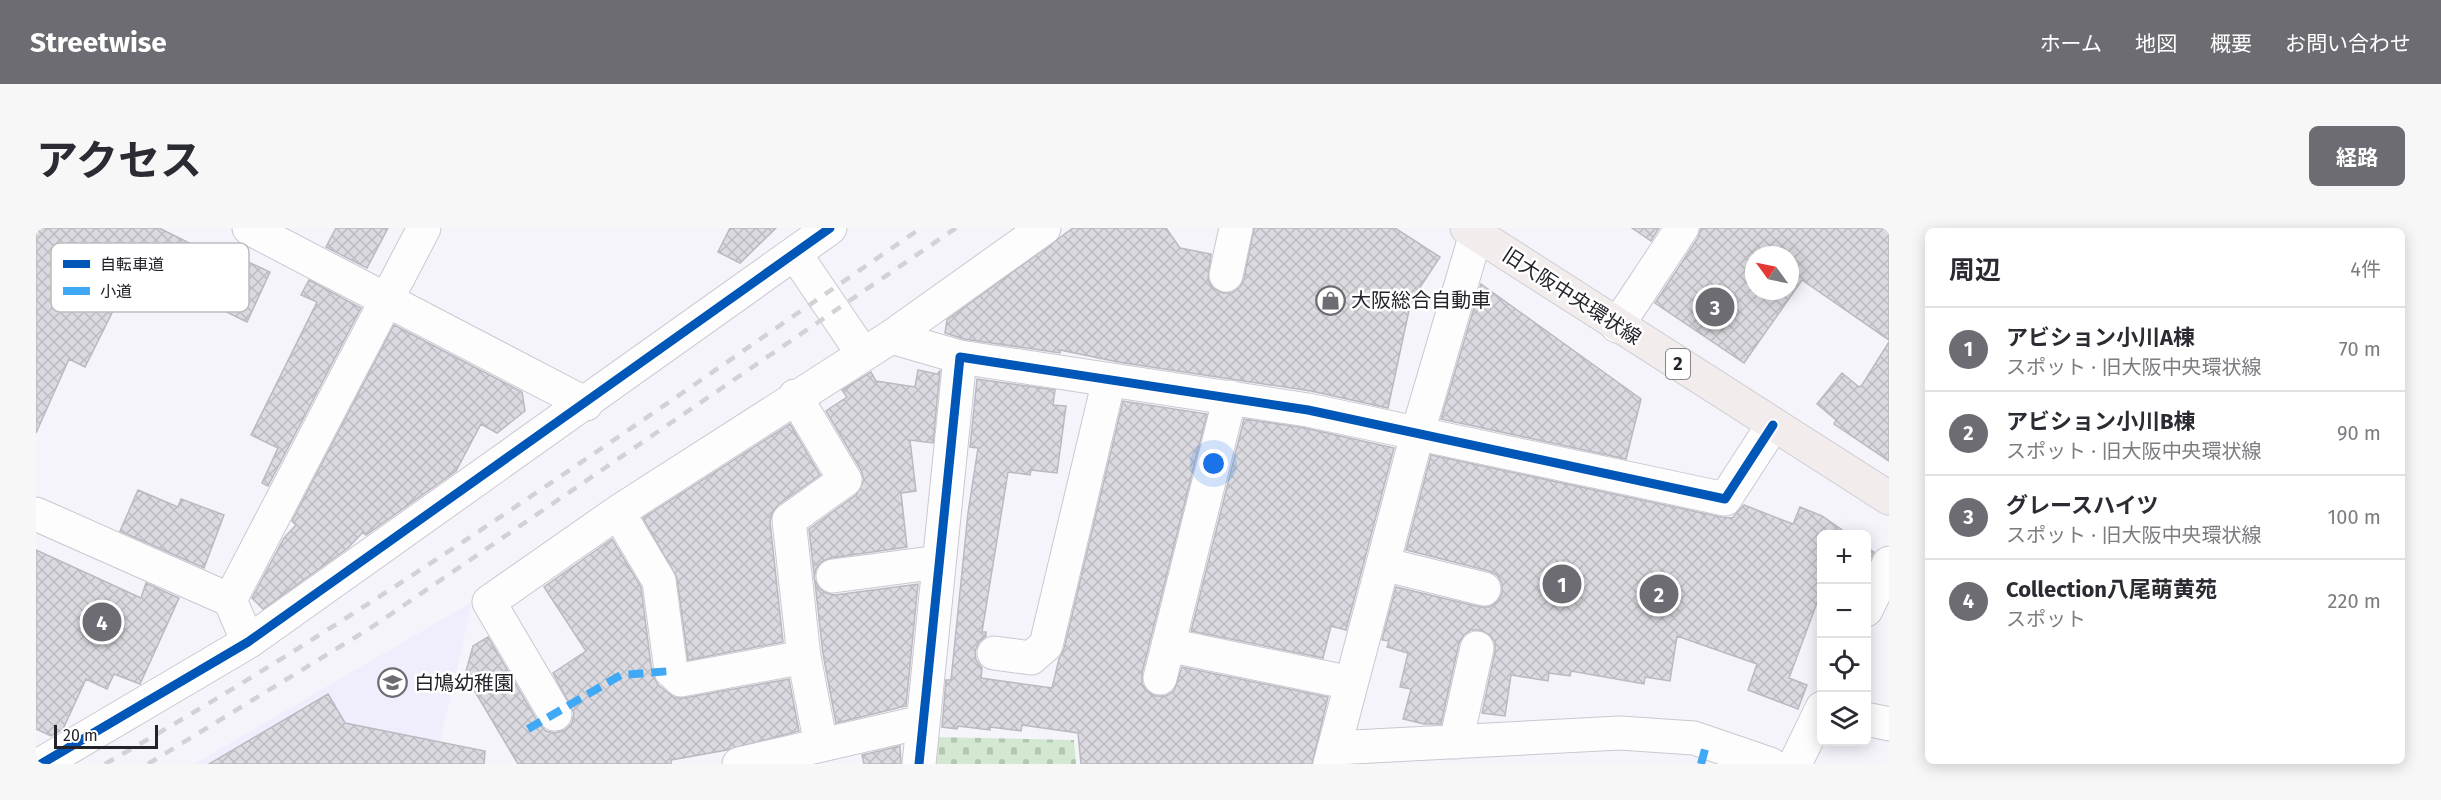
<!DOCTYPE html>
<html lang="ja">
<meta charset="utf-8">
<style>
body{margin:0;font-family:"Fira Sans","Noto Sans JP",sans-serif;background:#f7f7f7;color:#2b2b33}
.controls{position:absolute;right:18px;bottom:18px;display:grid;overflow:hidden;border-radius:9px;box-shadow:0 3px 15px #0003}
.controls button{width:54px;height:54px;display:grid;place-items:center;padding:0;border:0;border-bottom:2px solid #e1e1e2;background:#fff;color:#2b2b33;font:30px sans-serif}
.compass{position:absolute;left:1709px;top:18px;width:54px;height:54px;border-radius:50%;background:#fff;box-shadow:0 3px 15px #0003;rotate:303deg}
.scale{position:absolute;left:18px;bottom:15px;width:104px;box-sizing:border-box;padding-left:6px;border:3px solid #24222a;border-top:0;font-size:16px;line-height:21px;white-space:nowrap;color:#24222a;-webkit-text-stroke:4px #fff;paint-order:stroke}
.you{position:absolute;left:1178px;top:236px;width:21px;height:21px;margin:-15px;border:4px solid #fff;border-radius:50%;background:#1a73e8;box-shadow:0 0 0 9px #1a73e833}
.badge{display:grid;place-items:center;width:39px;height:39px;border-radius:50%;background:#6d6c73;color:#fff;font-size:20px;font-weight:700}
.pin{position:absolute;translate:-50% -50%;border:3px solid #fff;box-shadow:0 2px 6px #0006}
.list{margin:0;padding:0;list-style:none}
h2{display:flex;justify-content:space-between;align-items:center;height:78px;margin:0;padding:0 24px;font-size:26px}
h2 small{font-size:20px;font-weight:400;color:#7c7c81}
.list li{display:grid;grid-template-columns:39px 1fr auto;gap:18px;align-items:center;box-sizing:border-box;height:84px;padding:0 24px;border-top:2px solid #e1e1e2}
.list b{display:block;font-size:22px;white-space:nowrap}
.list p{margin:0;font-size:20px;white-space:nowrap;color:#7c7c81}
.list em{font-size:20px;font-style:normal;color:#7c7c81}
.icon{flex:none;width:33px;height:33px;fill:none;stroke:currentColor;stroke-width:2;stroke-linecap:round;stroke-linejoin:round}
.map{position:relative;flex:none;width:1853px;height:536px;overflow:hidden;border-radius:9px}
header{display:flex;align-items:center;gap:36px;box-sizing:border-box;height:84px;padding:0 30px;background:#6d6c73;color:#fff}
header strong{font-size:28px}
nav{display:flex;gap:33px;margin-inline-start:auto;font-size:21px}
.intro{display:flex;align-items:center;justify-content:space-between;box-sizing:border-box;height:144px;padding:0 36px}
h1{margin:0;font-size:42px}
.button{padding:15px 27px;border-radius:9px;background:#6d6c73;color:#fff;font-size:21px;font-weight:700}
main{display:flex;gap:36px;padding:0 36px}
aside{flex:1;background:#fff;border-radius:9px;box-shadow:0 3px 15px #0003}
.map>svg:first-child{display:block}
.built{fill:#f0edfd}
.cemetery{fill:url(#cemetery-stones)}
.building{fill:url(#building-cross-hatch);stroke:#bab9c0;stroke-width:1.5;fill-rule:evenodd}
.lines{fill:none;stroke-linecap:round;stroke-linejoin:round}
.minor-casing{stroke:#cac8d0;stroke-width:35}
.major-casing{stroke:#cfcfd3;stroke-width:35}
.minor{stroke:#fefdfe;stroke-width:33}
.major{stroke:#f2eced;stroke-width:33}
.rail{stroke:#d2d1d4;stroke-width:4.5;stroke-dasharray:10 10;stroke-linecap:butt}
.quiet{stroke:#3fa9f5;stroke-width:8;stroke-dasharray:15 8;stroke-linecap:butt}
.cycleway-casing{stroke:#fff;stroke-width:13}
.cycleway{stroke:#0057b8;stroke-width:9}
.labels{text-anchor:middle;stroke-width:5;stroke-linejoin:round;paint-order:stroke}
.shield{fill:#fff;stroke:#66646a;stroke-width:1.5}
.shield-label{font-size:18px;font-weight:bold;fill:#24222a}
.street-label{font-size:20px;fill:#24222a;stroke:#fff}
.poi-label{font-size:20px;fill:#24222a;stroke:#fff;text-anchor:start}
.key{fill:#fff;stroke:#bdbdbf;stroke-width:1.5}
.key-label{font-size:16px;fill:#24222a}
</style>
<header>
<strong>Streetwise</strong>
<nav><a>ホーム</a><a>地図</a><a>概要</a><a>お問い合わせ</a></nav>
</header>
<div class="intro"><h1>アクセス</h1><a class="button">経路</a></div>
<main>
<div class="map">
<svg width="1853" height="536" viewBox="0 0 1853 536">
<defs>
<pattern id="cemetery-stones" width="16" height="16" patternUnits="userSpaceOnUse" patternTransform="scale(1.5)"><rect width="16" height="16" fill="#d3e8d0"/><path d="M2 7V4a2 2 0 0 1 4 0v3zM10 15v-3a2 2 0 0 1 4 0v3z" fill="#b5c7b3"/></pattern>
<pattern id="building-cross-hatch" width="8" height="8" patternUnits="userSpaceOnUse" patternTransform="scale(1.5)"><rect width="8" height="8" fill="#dbdae0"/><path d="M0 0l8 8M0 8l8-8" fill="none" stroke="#bcbbc0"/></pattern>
</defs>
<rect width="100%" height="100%" fill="#f5f4fb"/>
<path class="built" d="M 436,374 L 399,536 L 158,536 Z"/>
<path class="cemetery" d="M 894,509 L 1038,512 L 1040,536 L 893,536 Z"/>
<path class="building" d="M 0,0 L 123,0 L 200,38 L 204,30 L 234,44 L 211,94 L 99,39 L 49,139 L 33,131 L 0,205 Z
M 300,0 L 352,0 L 331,40 L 290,19 Z
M 694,0 L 740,0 L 704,35 L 682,24 Z
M 1037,0 L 1130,0 L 1144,20 L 1175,26 L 1172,52 L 1177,60 L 1187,65 L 1196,65 L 1204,59 L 1208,51 L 1218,0 L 1359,0 L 1404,29 L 1375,73 L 1352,180 L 1275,163 L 1082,134 L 1024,122 L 1024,125 L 928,111 L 909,105 L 911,92 Z
M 1596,0 L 1623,0 L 1615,13 Z
M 1665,0 L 1853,0 L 1853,112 L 1766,52 L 1708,135 L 1619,75 L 1662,10 ZM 1718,27 L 1754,27 L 1754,63 L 1718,63 Z
M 273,52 L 325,80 L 232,258 L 226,255 L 242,220 L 215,207 L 281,74 L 265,67 Z
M 1445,56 L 1605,171 L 1590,231 L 1405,191 Z
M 358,97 L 486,164 L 489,183 L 461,205 L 445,196 L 420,243 L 330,307 L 327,304 L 312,320 L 227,381 L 216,370 L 248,310 L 260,297 L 256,293 Z
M 1853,114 L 1853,233 L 1798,196 L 1800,192 L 1781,176 L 1806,145 L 1823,159 L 1826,157 Z
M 882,142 L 901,146 L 904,143 L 897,215 L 874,212 L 880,263 L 865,265 L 871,319 L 794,330 L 785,334 L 780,341 L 778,350 L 783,360 L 790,365 L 799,367 L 882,356 L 870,478 L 800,495 L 787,426 L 773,301 L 820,267 L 828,252 L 825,242 L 790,183 L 811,169 L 806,162 L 835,144 L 840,153 L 879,159 Z
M 941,151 L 1019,162 L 1017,177 L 1030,178 L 1021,245 L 995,242 L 994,247 L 972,244 L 946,404 L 950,404 L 950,408 L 943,414 L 939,423 L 940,432 L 946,440 L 945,450 L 1016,460 L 1023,431 L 1028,421 L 1087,173 L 1171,186 L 1106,445 L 1106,456 L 1111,463 L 1119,468 L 1130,468 L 1138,463 L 1146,439 L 1292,469 L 1276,536 L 1045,536 L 1042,505 L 986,497 L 985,503 L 954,499 L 954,502 L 922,498 L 921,501 L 906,499 L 910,452 L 915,452 L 932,285 L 942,220 L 934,219 Z
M 1208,191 L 1269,200 L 1358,220 L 1310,402 L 1295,398 L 1287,430 L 1155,403 Z
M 754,196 L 784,247 L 742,277 L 736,285 L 734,294 L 747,414 L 652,432 L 641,350 L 607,290 Z
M 1395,227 L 1685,289 L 1696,290 L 1708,277 L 1757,296 L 1764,279 L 1786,288 L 1812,306 L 1785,306 L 1785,364 L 1753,450 L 1771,457 L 1762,481 L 1712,462 L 1721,436 L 1641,408 L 1634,453 L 1609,449 L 1608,456 L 1535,443 L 1534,448 L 1513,445 L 1512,453 L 1475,447 L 1469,488 L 1446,485 L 1459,424 L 1459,414 L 1454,407 L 1444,402 L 1435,402 L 1428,407 L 1423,415 L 1405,496 L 1388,496 L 1367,491 L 1375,461 L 1364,459 L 1372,425 L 1351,419 L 1353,413 L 1346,412 L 1360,359 L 1444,379 L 1453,379 L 1461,374 L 1466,365 L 1466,355 L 1461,347 L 1453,343 L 1370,322 Z
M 102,262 L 142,279 L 145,271 L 188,287 L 168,340 L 84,303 Z
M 576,311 L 605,359 L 616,445 L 622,457 L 639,470 L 648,470 L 753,451 L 763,503 L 691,522 L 635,532 L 635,536 L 482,536 L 429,447 L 437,418 L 452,409 L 503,496 L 510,503 L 519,505 L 529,502 L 536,495 L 538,485 L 517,445 L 550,423 L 508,359 Z
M 1830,319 L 1838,324 L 1830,338 Z
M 0,322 L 105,370 L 110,355 L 143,370 L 104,456 L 78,446 L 71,461 L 50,451 L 27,501 L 15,508 L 0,501 Z
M 292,466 L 309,495 L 449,523 L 448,536 L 173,536 Z
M 864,518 L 865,536 L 828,536 L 826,527 Z"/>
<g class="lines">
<defs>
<path id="minor" d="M 213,0 L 550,176
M 759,26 L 827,126
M 1190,47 L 1200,0
M 1581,98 L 1646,0
M 855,109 L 924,129
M 759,168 L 809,252 L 753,292 L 768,429 L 785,517
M 582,284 L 623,353 L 635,443 L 645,452 L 768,429
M 0,286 L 194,372
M 1347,336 L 1448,361
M 797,348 L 903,334
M 1830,382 L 1853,335
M 212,414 L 194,372 L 388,0
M 1132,417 L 1315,455
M 958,425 L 995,430 L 1010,417 L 1073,152
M 1124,450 L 1194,169
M 519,486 L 453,374 L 582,284 L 855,109 L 1008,0
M 1830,491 L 1853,496
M 1420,514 L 1441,420
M 1298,520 L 1584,505 L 1658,510 L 1734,536
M 5,536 L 212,414 L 794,0
M 703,536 L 886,494
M 883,536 L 924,129 L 1272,182 L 1689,271 L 1737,197
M 1294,536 L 1381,207 L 1440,6
M 1759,536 L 1786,480"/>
<path id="major" d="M 1431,0 L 1853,270"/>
</defs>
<use href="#minor" class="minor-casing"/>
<use href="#major" class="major-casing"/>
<use href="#minor" class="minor"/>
<use href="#major" class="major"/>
<path class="rail" d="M 69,536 C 352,375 617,184 885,0
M 112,536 L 336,399 L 920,0"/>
<path class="quiet" d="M 492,501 L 585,447 L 635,443
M 1665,536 L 1671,514"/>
<defs>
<path id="cycleway" d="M 5,536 L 212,414 L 794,0
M 883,536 L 924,129 L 1272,182 L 1689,271 L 1737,197"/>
</defs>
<use href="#cycleway" class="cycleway-casing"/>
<use href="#cycleway" class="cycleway"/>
</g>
<defs>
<symbol id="shop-ring" viewBox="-11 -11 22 22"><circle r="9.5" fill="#fff" stroke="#6d6c73" stroke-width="1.5"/><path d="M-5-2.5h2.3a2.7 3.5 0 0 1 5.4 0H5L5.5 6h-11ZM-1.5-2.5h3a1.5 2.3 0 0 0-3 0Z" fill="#6d6c73"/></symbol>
<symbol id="school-ring" viewBox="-11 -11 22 22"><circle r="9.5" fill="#fff" stroke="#6d6c73" stroke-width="1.5"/><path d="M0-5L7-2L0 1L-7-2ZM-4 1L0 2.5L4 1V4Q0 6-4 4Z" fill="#6d6c73"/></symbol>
</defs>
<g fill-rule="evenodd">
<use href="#shop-ring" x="1278" y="56" width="33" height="33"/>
<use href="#school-ring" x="340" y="438" width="33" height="33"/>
</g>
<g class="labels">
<rect class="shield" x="1630" y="121" width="24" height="30" rx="4.5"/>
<g class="shield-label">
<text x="1642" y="142">2</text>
</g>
<g class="street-label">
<text transform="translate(1536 68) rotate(33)" y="7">旧大阪中央環状線</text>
</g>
<g class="poi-label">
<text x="1315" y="79">大阪総合自動車</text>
<text x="378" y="462">白鳩幼稚園</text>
</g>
</g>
<rect x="15" y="15" width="198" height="69" rx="9" class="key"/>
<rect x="27" y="32" width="27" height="8" fill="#0057b8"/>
<rect x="27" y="59" width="27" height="8" fill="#3fa9f5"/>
<g class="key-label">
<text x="64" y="42">自転車道</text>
<text x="64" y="69">小道</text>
</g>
</svg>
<div class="controls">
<button>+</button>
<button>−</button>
<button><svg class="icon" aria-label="locate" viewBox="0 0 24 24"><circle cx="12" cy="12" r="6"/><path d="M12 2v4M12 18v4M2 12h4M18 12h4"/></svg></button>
<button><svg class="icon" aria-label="layers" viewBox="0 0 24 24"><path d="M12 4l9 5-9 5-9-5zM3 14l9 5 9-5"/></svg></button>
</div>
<svg class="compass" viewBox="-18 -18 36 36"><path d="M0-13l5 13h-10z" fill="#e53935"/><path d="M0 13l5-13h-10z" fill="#7c7c81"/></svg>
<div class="scale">20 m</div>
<div class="you"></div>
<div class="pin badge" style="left:1526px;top:356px">1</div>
<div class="pin badge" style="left:1623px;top:366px">2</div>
<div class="pin badge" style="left:1679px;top:79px">3</div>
<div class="pin badge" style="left:66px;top:394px">4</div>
</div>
<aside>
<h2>周辺<small>4件</small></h2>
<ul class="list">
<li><span class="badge">1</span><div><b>アビション小川A棟</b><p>スポット · 旧大阪中央環状線</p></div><em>70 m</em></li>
<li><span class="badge">2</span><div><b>アビション小川B棟</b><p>スポット · 旧大阪中央環状線</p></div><em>90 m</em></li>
<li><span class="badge">3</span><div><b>グレースハイツ</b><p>スポット · 旧大阪中央環状線</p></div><em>100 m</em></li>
<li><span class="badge">4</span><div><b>Collection八尾萌黄苑</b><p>スポット</p></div><em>220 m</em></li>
</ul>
</aside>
</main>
